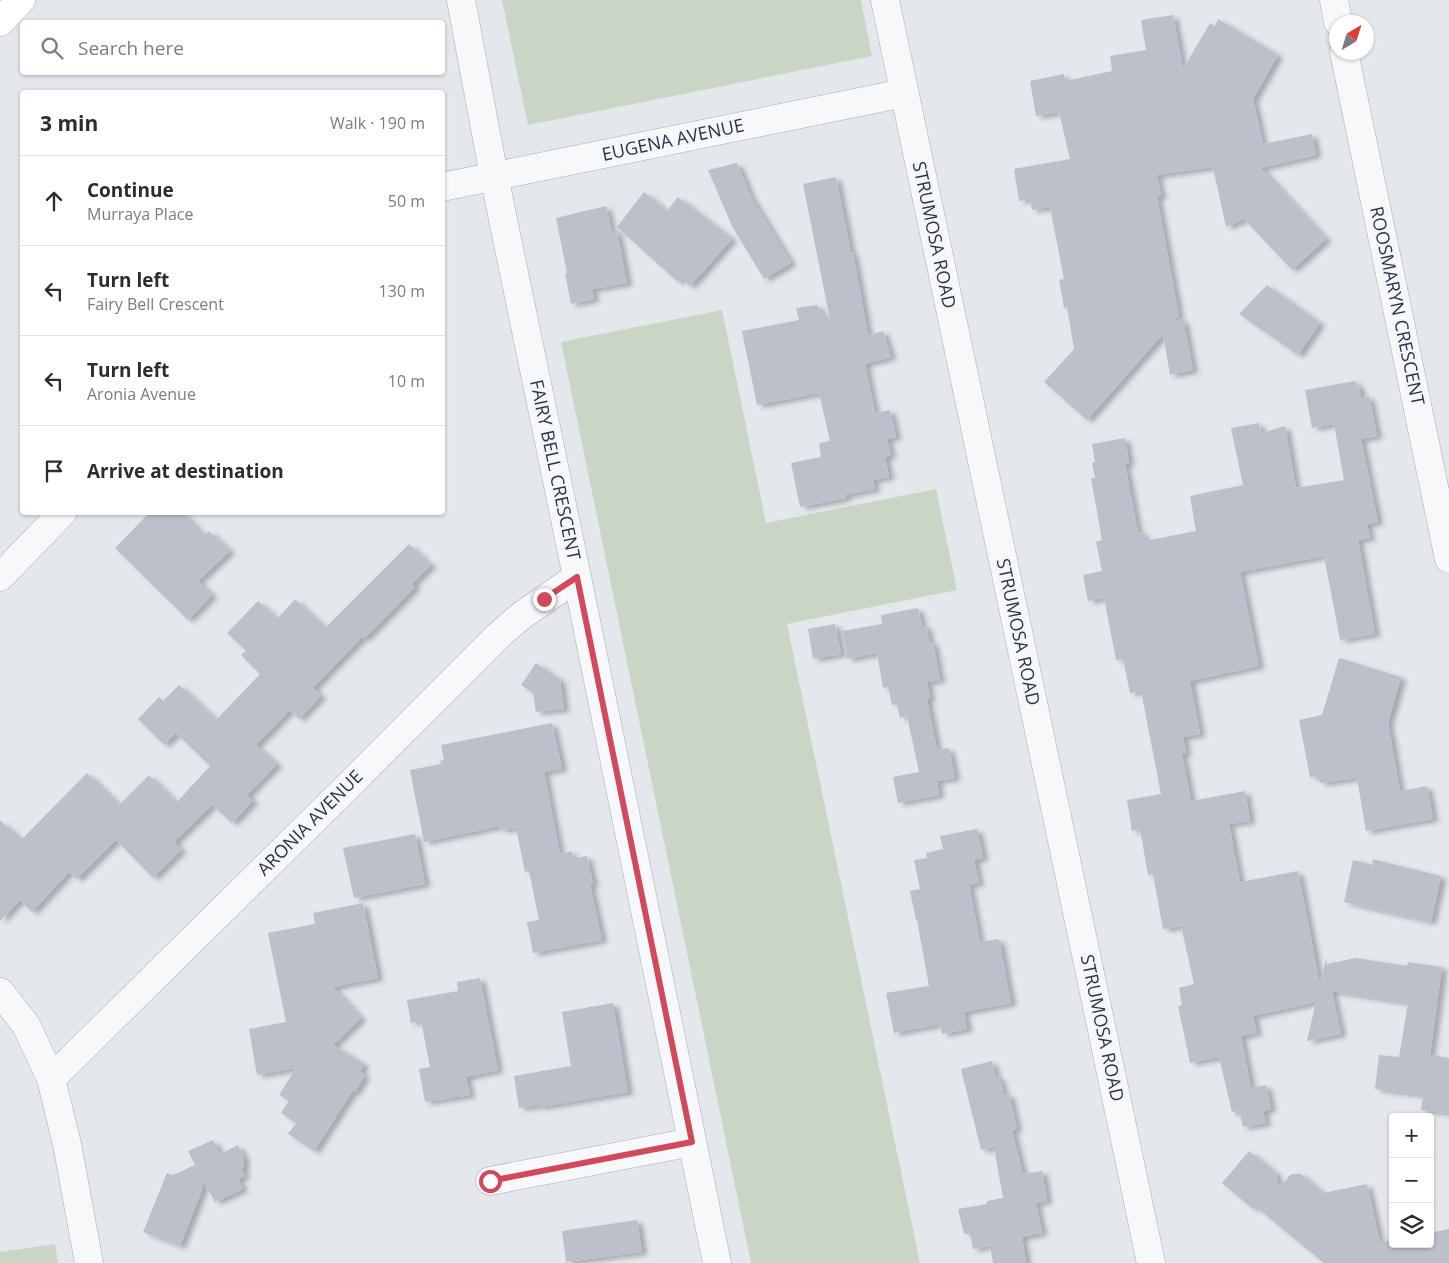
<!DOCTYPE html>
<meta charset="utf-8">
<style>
body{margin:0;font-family:"Open Sans",sans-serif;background:#f7f7f7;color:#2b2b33}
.controls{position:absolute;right:15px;bottom:15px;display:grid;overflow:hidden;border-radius:5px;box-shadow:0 1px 4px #0004}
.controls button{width:45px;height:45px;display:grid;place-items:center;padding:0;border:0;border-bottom:1px solid #e1e1e2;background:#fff;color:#2b2b33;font:25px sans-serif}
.compass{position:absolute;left:1329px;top:15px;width:45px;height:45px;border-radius:50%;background:#fff;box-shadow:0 1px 4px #0004;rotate:38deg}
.stop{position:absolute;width:15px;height:15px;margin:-11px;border:4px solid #d1495b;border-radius:50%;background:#fff}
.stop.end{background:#d1495b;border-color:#fff;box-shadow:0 1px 5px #0008}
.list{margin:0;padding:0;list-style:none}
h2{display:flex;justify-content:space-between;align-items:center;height:65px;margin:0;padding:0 20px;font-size:21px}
h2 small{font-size:16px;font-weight:400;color:#7c7c81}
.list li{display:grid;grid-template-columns:32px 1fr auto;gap:15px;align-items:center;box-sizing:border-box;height:90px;padding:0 20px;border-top:1px solid #e1e1e2}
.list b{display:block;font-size:19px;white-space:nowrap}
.list p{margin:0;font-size:16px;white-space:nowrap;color:#7c7c81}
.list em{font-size:16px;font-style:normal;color:#7c7c81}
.icon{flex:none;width:28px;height:28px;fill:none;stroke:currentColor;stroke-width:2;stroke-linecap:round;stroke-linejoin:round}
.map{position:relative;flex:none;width:1449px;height:1263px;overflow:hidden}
.search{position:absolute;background:#fff;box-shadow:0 1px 4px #0004;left:20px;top:20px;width:425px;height:55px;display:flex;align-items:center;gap:12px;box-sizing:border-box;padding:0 18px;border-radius:5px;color:#7c7c81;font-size:19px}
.panel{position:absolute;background:#fff;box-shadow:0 1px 4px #0004;left:20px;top:90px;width:425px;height:425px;border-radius:5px}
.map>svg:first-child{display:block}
.green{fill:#c9d6c5}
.building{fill:#bbc0ca;filter:url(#shadow)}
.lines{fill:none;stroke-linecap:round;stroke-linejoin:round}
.street-casing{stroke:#a9aeb7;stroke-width:29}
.secondary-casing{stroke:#a9aeb7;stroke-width:29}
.street{stroke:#f7f8fa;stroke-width:28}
.secondary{stroke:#fff;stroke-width:28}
.route{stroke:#d1495b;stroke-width:6}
.labels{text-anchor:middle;stroke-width:5;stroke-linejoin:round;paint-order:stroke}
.street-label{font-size:18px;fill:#2b3445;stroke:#f4f6f9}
</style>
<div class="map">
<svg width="1449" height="1263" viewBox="0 0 1449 1263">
<defs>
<filter id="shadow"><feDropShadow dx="5.5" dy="3" stdDeviation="2.5" flood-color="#0004"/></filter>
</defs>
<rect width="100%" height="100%" fill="#e4e7ec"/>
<path class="green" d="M 502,0 L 861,0 L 872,56 L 528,125 Z
M 722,310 L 766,523 L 936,489 L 957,590 L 787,624 L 920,1263 L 751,1263 L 561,342 Z
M 55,1244 L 58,1263 L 0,1263 L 0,1252 Z"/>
<path class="building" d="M 1173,15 L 1183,69 L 1210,23 L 1215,26 L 1218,19 L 1278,55 L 1253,99 L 1263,144 L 1312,134 L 1316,155 L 1261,168 L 1326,239 L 1292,270 L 1244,219 L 1226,227 L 1213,167 L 1157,175 L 1161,196 L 1157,197 L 1179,316 L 1174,321 L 1183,319 L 1193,370 L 1170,375 L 1163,334 L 1087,420 L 1044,382 L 1074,349 L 1067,307 L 1064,308 L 1059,280 L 1064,279 L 1050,207 L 1032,210 L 1030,199 L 1019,201 L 1014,169 L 1070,159 L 1059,112 L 1036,116 L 1030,81 L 1064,74 L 1065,81 L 1112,71 L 1110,56 L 1146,50 L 1141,20 Z
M 737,163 L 751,197 L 791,263 L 764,279 L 732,226 L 708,170 Z
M 836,177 L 851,253 L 853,252 L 868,335 L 883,331 L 891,357 L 865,364 L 875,413 L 890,410 L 896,437 L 887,439 L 891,455 L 885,457 L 889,477 L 873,480 L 875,489 L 845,495 L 846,498 L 800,507 L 791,463 L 821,457 L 819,443 L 830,441 L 819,393 L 757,405 L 742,331 L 799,320 L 796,308 L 817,305 L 832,330 L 803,184 Z
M 644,192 L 667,211 L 678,197 L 732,239 L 690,286 L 682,279 L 678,282 L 617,227 Z
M 606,206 L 612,234 L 616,227 L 627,283 L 592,289 L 594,299 L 571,304 L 565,273 L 567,273 L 556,218 Z
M 1267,285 L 1320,323 L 1298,355 L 1239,314 Z
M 1355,381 L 1356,385 L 1359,385 L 1361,398 L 1369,396 L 1377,436 L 1361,439 L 1378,522 L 1367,524 L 1370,538 L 1358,540 L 1375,634 L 1340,640 L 1324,556 L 1240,572 L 1259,666 L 1190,681 L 1200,734 L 1183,737 L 1186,753 L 1182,754 L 1191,801 L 1245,791 L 1250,821 L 1229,824 L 1240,882 L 1298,871 L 1320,985 L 1326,959 L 1327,964 L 1356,958 L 1407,966 L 1408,962 L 1442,967 L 1430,1055 L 1449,1058 L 1449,1113 L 1421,1110 L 1423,1095 L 1375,1089 L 1379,1055 L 1399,1057 L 1408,1003 L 1332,991 L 1341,1034 L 1307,1041 L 1316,1002 L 1253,1016 L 1257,1033 L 1241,1036 L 1251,1088 L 1266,1085 L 1271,1109 L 1263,1111 L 1266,1123 L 1243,1127 L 1240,1114 L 1236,1116 L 1235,1111 L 1232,1112 L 1219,1057 L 1190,1063 L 1178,1006 L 1182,1005 L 1179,988 L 1194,984 L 1181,926 L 1163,929 L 1153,874 L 1148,875 L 1140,829 L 1132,831 L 1127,800 L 1161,794 L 1141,691 L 1130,693 L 1123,659 L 1116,660 L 1104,598 L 1088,601 L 1083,575 L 1102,571 L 1096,542 L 1102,540 L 1091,478 L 1095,478 L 1092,463 L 1095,462 L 1092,444 L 1125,438 L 1129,463 L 1125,464 L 1138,533 L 1143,532 L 1145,541 L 1196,531 L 1190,496 L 1243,485 L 1231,428 L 1259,423 L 1261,433 L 1285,426 L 1296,488 L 1344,480 L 1334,424 L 1312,428 L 1305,390 Z
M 150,512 L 182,512 L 204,536 L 209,531 L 230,551 L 198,581 L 212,595 L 188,620 L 115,548 Z
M 409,544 L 431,565 L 412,584 L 415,587 L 364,639 L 362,637 L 313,688 L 321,696 L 299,719 L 290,710 L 256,745 L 277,764 L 247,795 L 253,801 L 232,823 L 212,805 L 174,842 L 181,850 L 153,878 L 116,840 L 77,879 L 69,872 L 32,912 L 20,900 L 0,921 L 0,820 L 21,840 L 87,773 L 119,805 L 149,775 L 176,803 L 210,766 L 176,733 L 164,745 L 138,719 L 159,697 L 163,701 L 179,685 L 216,720 L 260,674 L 241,655 L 246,651 L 227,633 L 258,601 L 277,619 L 295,599 L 325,628 Z
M 918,608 L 922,626 L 926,626 L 930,643 L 933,642 L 940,680 L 927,682 L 930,698 L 927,699 L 937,750 L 949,748 L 955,778 L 937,781 L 939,795 L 898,803 L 893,777 L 919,772 L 907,716 L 900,718 L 897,704 L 892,705 L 888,687 L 883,688 L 877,653 L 847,659 L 842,631 L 882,624 L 881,615 Z
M 835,624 L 841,654 L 813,659 L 808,629 Z
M 1339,658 L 1401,677 L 1388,723 L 1400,791 L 1427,786 L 1433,819 L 1366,831 L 1357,778 L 1320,783 L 1318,776 L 1310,777 L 1299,720 L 1322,715 Z
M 536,663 L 560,680 L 564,709 L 536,712 L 533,693 L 521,685 Z
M 552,723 L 562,769 L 544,772 L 560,854 L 572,851 L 573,859 L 587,856 L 593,884 L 590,885 L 602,940 L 533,953 L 527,922 L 539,920 L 529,871 L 525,872 L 516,828 L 501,830 L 500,826 L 424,842 L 410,770 L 441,764 L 440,761 L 444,760 L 441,745 Z
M 977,829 L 983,858 L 974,860 L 979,883 L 969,885 L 980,942 L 999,939 L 1011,1003 L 964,1012 L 967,1029 L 942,1034 L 940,1024 L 894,1033 L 886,993 L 929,986 L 917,920 L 916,920 L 910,891 L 920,889 L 914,860 L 927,858 L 926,853 L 943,849 L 940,836 Z
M 415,834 L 425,884 L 354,898 L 343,848 Z
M 1372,859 L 1441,876 L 1431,922 L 1344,902 L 1353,860 L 1373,865 Z
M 363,903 L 378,978 L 333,987 L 361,1018 L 333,1045 L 364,1064 L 360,1072 L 365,1075 L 355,1092 L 352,1092 L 314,1151 L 288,1134 L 296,1123 L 281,1113 L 289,1101 L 279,1095 L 296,1068 L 257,1075 L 249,1029 L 286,1022 L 268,933 L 315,924 L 313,913 Z
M 480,978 L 498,1070 L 466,1077 L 470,1095 L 425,1102 L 419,1069 L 430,1067 L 421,1021 L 411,1023 L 407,1000 L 458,991 L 457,982 Z
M 613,1003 L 628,1092 L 540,1107 L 539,1105 L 519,1108 L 514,1076 L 571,1066 L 562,1012 Z
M 992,1061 L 996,1077 L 999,1076 L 1004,1095 L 1009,1094 L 1017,1129 L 1012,1130 L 1023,1174 L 1042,1171 L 1047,1201 L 1036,1203 L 1042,1233 L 1022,1237 L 1026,1263 L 993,1263 L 990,1246 L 973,1249 L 970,1233 L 964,1234 L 958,1209 L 987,1204 L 987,1201 L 1003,1198 L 994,1147 L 981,1150 L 961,1069 Z
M 213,1140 L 220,1154 L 238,1145 L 244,1158 L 244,1168 L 241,1169 L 245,1176 L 238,1179 L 243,1189 L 215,1202 L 205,1184 L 201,1186 L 203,1187 L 180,1246 L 143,1232 L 167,1173 L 173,1175 L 195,1165 L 188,1151 Z
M 1249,1151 L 1276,1173 L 1279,1188 L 1291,1174 L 1301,1174 L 1323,1193 L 1367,1184 L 1380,1243 L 1393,1240 L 1393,1244 L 1430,1244 L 1430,1233 L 1449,1229 L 1449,1263 L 1324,1263 L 1256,1207 L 1253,1209 L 1222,1183 Z
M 637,1220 L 642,1252 L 566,1262 L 562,1231 Z"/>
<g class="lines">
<defs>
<path id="street" d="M 461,0 L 494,176 L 577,577 L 717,1263
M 885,0 L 1151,1263
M 1334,0 L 1338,22
M 1344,52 L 1449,559
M 442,187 L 904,93
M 0,577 L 63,512
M 0,992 L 26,1025 L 51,1079 L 67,1144 L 89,1263
M 51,1079 L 337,797 L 498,636 L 521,616 L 577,577
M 490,1181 L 692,1142"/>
<path id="secondary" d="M 0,22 L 21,0"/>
</defs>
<use href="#street" class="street-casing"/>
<use href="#secondary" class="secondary-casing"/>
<use href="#street" class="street"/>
<use href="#secondary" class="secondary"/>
</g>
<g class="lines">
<path class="route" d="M 490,1181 L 692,1142 L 577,577 L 544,599"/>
</g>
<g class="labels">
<g class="street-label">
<text transform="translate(673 140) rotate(-12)" y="6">EUGENA AVENUE</text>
<text transform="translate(934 235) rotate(78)" y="6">STRUMOSA ROAD</text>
<text transform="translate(1397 306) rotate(78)" y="6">ROOSMARYN CRESCENT</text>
<text transform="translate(555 470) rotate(78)" y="6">FAIRY BELL CRESCENT</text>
<text transform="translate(1018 632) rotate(78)" y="6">STRUMOSA ROAD</text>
<text transform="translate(310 823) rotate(-45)" y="6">ARONIA AVENUE</text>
<text transform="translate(1102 1028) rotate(78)" y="6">STRUMOSA ROAD</text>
</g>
</g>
</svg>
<div class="controls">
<button>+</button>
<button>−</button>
<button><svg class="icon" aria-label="layers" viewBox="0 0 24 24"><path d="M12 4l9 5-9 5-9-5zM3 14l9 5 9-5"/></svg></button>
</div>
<svg class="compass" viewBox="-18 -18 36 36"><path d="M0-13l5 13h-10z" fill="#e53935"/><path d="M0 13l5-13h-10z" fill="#7c7c81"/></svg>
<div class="stop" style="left:490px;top:1181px"></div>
<div class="stop end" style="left:544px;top:599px"></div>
<div class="search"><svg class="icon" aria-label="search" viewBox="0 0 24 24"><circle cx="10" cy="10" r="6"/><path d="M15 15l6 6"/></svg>Search here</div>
<section class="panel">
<h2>3 min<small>Walk · 190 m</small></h2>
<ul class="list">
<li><svg class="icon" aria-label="ahead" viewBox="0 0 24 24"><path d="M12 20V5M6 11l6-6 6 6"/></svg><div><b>Continue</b><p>Murraya Place</p></div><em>50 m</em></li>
<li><svg class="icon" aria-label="left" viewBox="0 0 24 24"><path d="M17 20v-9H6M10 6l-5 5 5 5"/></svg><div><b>Turn left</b><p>Fairy Bell Crescent</p></div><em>130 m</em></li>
<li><svg class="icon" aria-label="left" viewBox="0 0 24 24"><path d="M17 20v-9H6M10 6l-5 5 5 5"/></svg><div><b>Turn left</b><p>Aronia Avenue</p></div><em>10 m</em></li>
<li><svg class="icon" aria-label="arrive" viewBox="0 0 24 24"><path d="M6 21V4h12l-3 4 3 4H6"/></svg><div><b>Arrive at destination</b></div></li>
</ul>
</section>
</div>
